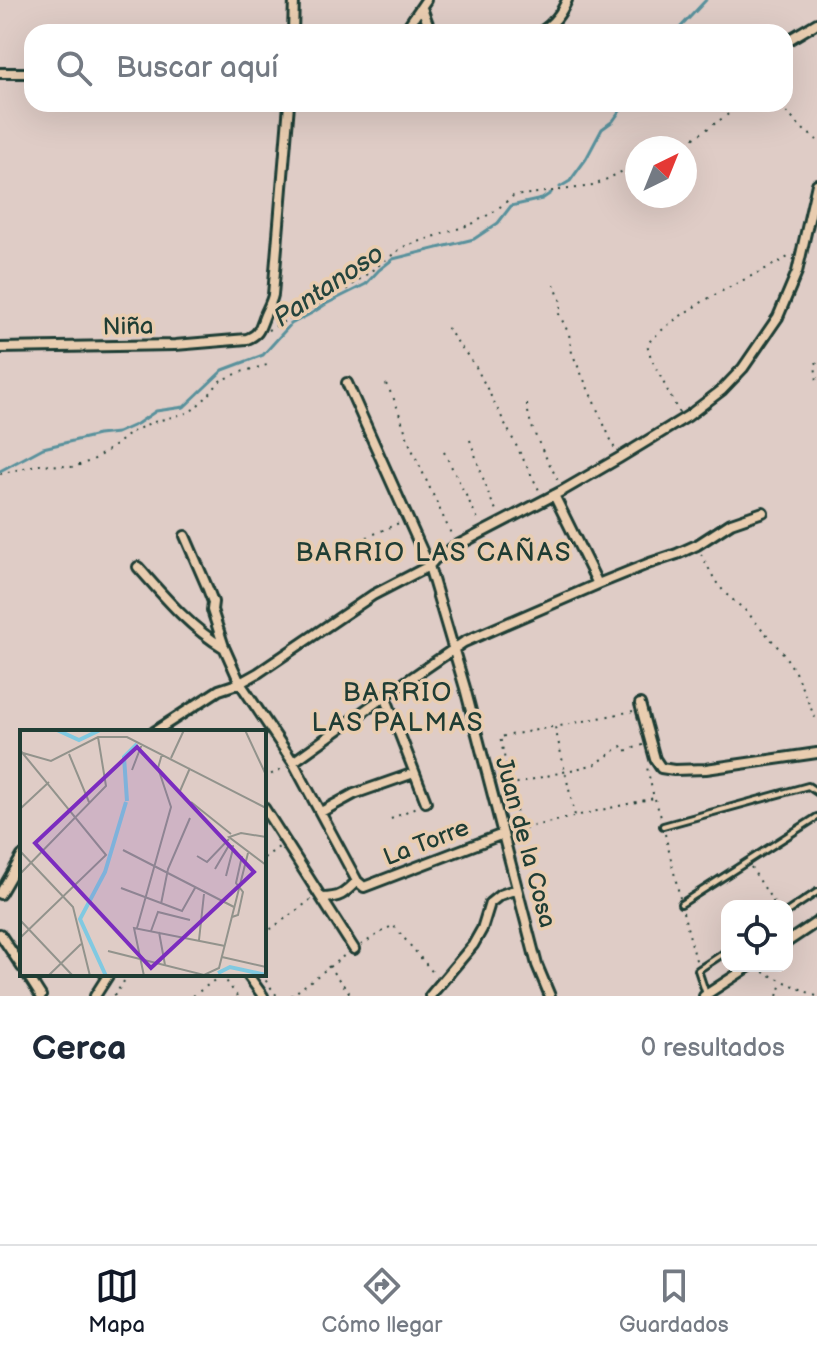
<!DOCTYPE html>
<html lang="es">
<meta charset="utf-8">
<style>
body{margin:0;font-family:"Balsamiq Sans",sans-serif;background:#f2f2f3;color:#1f2937}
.controls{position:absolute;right:24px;bottom:24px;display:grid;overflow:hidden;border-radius:16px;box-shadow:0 8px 32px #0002}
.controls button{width:72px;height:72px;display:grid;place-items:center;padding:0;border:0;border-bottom:2px solid #e0e1e3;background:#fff;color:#1f2937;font:40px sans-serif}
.compass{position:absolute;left:625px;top:136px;width:72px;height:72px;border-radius:50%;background:#fff;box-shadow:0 8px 32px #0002;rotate:43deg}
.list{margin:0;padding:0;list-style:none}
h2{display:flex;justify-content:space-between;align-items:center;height:104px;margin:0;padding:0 32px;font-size:34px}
h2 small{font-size:26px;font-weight:400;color:#747a83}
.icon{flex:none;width:44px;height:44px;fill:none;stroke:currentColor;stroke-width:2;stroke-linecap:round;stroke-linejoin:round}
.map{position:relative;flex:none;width:817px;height:996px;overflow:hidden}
.search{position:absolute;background:#fff;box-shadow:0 8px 32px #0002;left:24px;right:24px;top:24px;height:88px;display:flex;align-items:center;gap:20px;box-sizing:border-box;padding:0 28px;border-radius:24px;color:#747a83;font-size:30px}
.sheet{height:248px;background:#fff}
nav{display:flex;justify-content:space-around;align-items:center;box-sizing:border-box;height:112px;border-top:2px solid #e0e1e3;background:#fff;font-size:22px;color:#747a83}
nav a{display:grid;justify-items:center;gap:4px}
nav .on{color:#111827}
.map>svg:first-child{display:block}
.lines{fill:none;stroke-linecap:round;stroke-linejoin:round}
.stream{stroke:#59919c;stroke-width:3}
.service-casing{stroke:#1f3d34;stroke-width:10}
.minor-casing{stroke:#1f3d34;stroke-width:14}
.path{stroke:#1f3d34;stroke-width:2;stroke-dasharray:2 6;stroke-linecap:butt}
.service{stroke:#e9cdb0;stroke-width:4}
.minor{stroke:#e9cdb0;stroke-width:8}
.labels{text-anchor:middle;stroke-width:7;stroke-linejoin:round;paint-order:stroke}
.street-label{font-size:24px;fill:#1f3d34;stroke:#e9cdb0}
.water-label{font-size:26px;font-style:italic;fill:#24443d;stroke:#e9cdb0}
.neighbourhood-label{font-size:26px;letter-spacing:2px;fill:#1f3d34;stroke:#e9cdb0}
.inset-river{fill:none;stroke:#80c9e1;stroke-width:4}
.inset-road{fill:none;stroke:#92938c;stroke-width:2}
.view{fill:#7b2cbf;fill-opacity:0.15;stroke:#7b2cbf;stroke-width:4}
.inset-edge{fill:none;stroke:#1f3d34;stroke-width:4}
</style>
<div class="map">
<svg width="817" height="996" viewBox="0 0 817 996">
<rect width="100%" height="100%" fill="#dfccc6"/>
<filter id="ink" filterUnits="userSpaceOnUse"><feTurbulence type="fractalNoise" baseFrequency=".0125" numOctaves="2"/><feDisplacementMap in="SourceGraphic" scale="16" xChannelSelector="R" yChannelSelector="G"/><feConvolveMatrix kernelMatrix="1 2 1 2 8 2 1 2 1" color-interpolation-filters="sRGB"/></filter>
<g filter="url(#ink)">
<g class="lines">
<path class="stream" d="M 676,32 L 706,0
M 560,187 L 570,181 L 586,159 L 602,129 L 613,121 L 625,104
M 0,471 L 43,448 L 98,435 L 117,433 L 137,424 L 156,411 L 184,407 L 223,370 L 263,355 L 291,324 L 312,313 L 326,304 L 366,284 L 379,270 L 393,259 L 474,239 L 498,223 L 511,206 L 542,199 L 551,193"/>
<defs>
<path id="service" d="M 663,826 L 808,786 L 817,792
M 681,904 L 817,817
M 787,912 L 817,892
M 706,994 L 698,970 L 727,951"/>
<path id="minor" d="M 422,8 L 431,32
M 293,32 L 294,0
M 404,32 L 426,0
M 541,32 C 554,23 561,14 567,0
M 785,42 L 817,23
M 0,73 L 32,73
M 0,348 L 175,345 L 247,339 C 259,334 259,330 263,320 C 266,311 271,304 273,295 L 289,104
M 347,383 L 429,566 L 465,688 L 537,965 L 550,996
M 554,495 L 598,584
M 185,536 L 208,589 L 213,602 L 212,610 L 224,647 L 240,683 L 293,762 L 357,881 L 364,887 L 503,834
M 138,567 C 164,596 189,627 223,647
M 385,696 L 426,802
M 640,704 L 655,759 L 661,768 L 674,770 L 706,769 L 817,753
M 154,732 L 219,690 L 240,683 L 258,673 L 373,595 L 429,566 L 435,559 L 456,546 L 562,491 L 619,458 L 688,416 L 722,390 L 743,368 L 778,317 L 797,272 L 817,184
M 293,762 L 385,696 L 464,642 L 598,584 L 650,563 L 677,554 L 697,545 L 731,523 L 763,512
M 264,808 L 354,949
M 321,812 L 354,794 L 414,773
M 0,894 L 22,856
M 322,898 C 340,898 344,894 357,881
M 0,934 L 22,967
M 787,942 L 817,922
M 27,974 L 41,996
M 247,974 L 263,996
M 95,996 L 109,974
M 430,996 L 473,945 L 482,929 L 490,903 L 500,895 L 517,889
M 704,996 L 750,966"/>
</defs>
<use href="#service" class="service-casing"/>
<use href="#minor" class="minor-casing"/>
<path class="path" d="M 672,148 L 687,143 L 740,106 L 783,109 L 804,130 L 817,140
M 554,284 L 562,304 L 558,312 L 569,334 L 572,353 L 615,449
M 447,328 L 476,367 L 540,492
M 268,330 L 347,289 L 403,247 L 472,224 L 495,211 L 513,196 L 593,186 L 637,164
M 817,362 L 815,365 L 817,381
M 386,384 L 395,401 L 410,445 L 453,538
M 527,404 C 529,431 547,457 559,483
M 679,413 L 651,358 L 647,344 C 687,303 741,283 790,256
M 470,440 L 490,498 L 498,514
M 444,452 L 480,523
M 0,474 L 40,464 L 74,467 L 93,460 L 114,446 L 130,433 L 150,423 L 190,412 L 208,396 L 220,381 L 241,372 L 267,365
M 345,547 L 399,523
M 701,554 L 716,582 L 726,594 L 747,612 L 783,653 L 794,670 L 817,722
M 633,711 L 555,727 L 575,816 L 654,798 L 646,763
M 552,727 L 500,737 L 520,829 L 573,817
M 264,778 L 285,767
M 501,787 L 596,764 L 621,746 L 625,751 L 643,745
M 655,799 L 662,820
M 391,819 L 418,806
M 665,834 L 680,898
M 264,858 L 279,847
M 751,867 L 776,906
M 683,912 L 697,964
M 787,922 L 791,928
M 264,934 L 312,899
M 361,945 L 393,925 L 436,976
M 328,966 L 352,996
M 757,967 L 761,971 L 816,996
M 261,974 L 277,996
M 222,975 L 237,996
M 114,996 L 129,974
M 193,996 L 223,974
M 291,996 L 345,955
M 777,996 L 783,982"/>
<use href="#service" class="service"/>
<use href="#minor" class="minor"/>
</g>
</g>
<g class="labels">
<g class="street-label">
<text transform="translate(128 326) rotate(-1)" y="8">Niña</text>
<text transform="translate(426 842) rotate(-21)" y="8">La Torre</text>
<text transform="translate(526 842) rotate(75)" y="8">Juan de la Cosa</text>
</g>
<g class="water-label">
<text transform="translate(328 285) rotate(-34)" y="9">Pantanoso</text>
</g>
<g class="neighbourhood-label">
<text x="434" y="561">BARRIO LAS CAÑAS</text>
<text x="398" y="701">BARRIO<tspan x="398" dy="30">LAS PALMAS</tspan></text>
</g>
</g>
<g transform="translate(20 730)">
<rect width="246" height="246" fill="#dfccc6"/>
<path class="inset-river" d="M 37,0 L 59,10 L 80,0M 107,71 L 104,27 L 117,14M 198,243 L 210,237 L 246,245M 86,246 L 60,189 L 85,142 L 106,72"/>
<path class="inset-road" d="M 225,0 L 246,45M 0,20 L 86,125 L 0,208M 3,23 L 31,31 L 78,7 L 107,7 L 246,78M 49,24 L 69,72M 151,28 L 164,0M 112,40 L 122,14M 160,61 L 170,38M 171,72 L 211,104M 0,79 L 29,52M 246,107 L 221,103 L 209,107 L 246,135M 103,120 L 214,177M 0,121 L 53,177 L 70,246M 177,126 L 187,132 L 209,109M 195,139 L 208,117 L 214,116M 0,144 L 86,56 L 78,7M 206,146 L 213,119M 101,158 L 162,181 L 175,158M 141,174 L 148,139 L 170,88M 212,187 L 218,185 L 223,162 L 216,153 L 222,126M 0,190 L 53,246M 117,198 L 151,77 L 138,38 L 142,24M 131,201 L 138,182 L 170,190M 139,202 L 145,235M 179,210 L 184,164M 88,221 L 184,245 L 199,238 L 228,123M 202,227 L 246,237M 28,246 L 61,214M 124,246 L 114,198 L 205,216"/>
<path class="view" d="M 117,17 L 234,142 L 131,238 L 15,113 Z"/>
<rect width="246" height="246" class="inset-edge"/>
</g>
</svg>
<div class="controls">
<button><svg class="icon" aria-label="locate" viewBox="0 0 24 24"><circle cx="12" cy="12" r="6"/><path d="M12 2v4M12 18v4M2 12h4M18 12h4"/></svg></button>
</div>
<svg class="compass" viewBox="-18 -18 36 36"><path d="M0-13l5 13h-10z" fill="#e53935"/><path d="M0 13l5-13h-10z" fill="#747a83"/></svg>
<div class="search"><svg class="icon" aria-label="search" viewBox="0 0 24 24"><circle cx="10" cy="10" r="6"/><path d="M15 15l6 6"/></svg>Buscar aquí</div>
</div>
<section class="sheet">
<h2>Cerca<small>0 resultados</small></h2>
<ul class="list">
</ul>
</section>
<nav>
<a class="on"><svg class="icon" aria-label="map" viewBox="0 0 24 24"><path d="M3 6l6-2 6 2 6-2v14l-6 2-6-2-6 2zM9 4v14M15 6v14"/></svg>Mapa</a>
<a><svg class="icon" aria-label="directions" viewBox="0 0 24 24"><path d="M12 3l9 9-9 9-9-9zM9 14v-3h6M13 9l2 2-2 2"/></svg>Cómo llegar</a>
<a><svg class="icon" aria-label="saved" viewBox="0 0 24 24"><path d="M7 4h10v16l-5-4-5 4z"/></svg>Guardados</a>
</nav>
